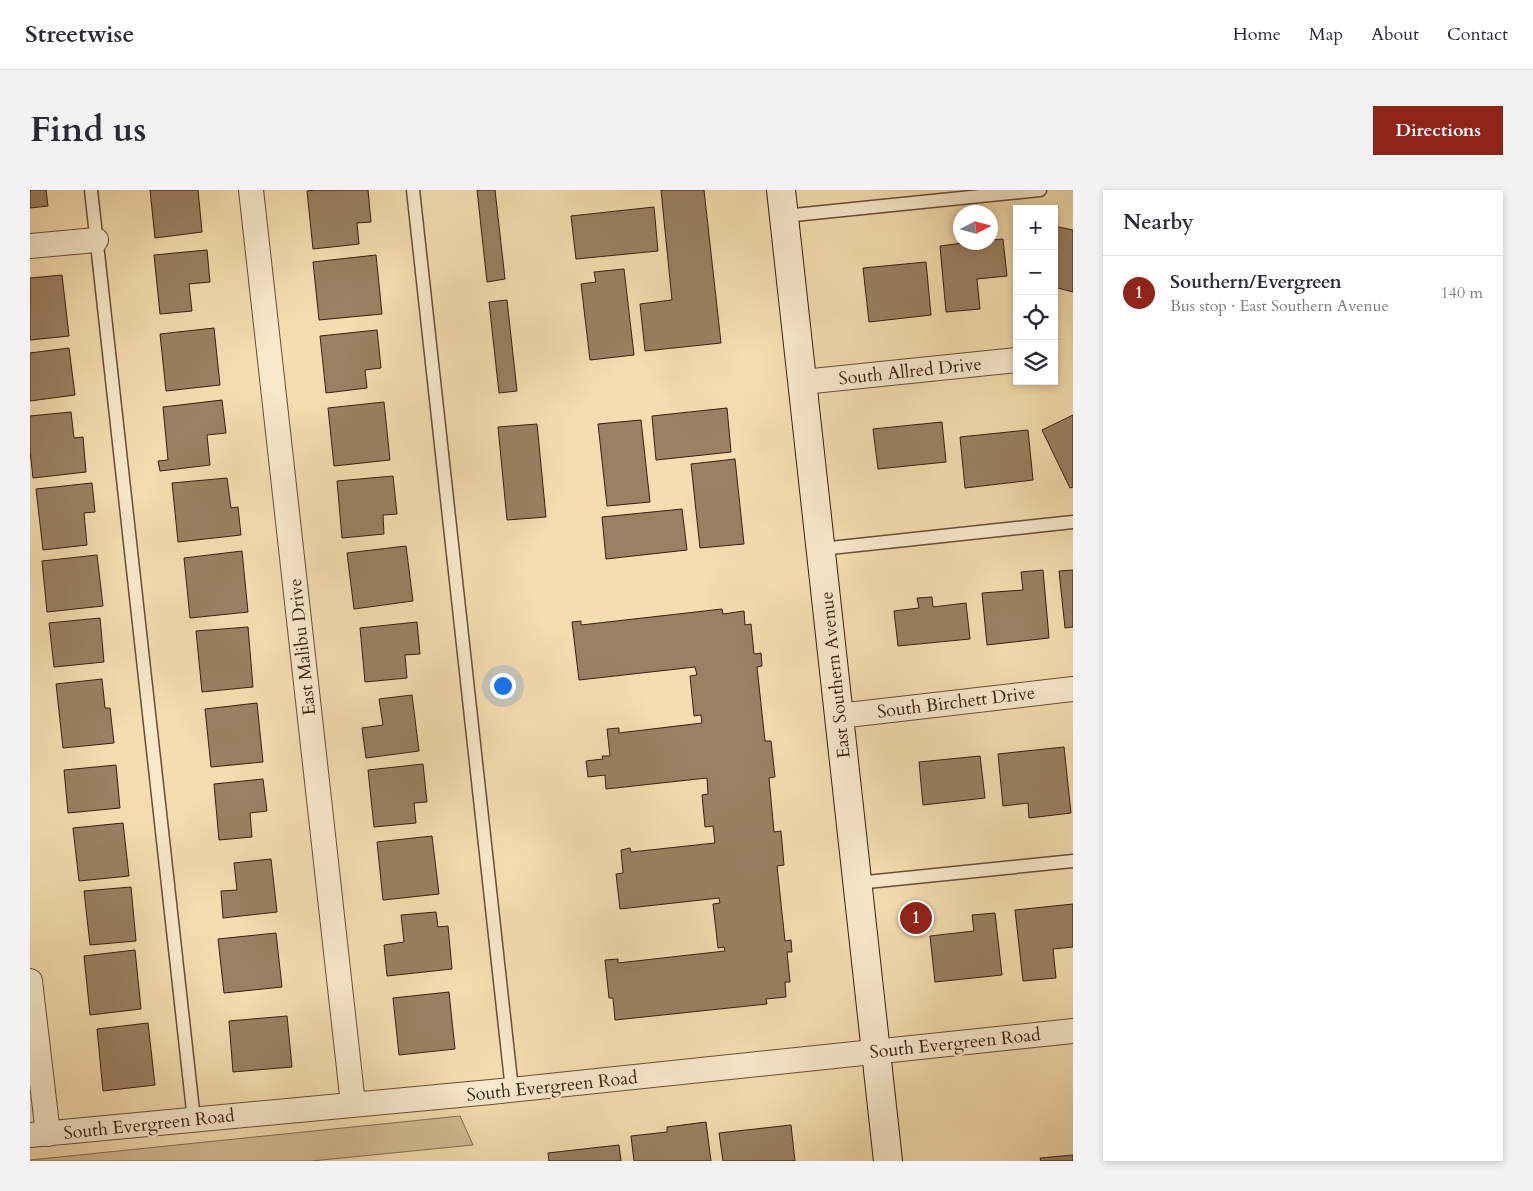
<!DOCTYPE html>
<meta charset="utf-8">
<style>
body{margin:0;font-family:Cardo,serif;background:#f2f2f3;color:#2b2b33}
.controls{position:absolute;right:15px;top:15px;display:grid;overflow:hidden;border-radius:0px;box-shadow:0 2px 8px #0003}
.controls button{width:45px;height:45px;display:grid;place-items:center;padding:0;border:0;border-bottom:1px solid #e1e1e2;background:#fff;color:#2b2b33;font:25px sans-serif}
.compass{position:absolute;left:923px;top:15px;width:45px;height:45px;border-radius:50%;background:#fff;box-shadow:0 2px 8px #0003;rotate:84deg}
.you{position:absolute;left:472px;top:495px;width:18px;height:18px;margin:-12px;border:4px solid #fff;border-radius:50%;background:#1a73e8;box-shadow:0 0 0 8px #1a73e833}
.badge{display:grid;place-items:center;width:32px;height:32px;border-radius:50%;background:#8f2418;color:#fff;font-size:16px;font-weight:700}
.pin{position:absolute;translate:-50% -50%;border:2px solid #fff;box-shadow:0 1px 5px #0006}
.list{margin:0;padding:0;list-style:none}
h2{display:flex;justify-content:space-between;align-items:center;height:65px;margin:0;padding:0 20px;font-size:21px}
h2 small{font-size:16px;font-weight:400;color:#7c7c81}
.list li{display:grid;grid-template-columns:32px 1fr auto;gap:15px;align-items:center;box-sizing:border-box;height:75px;padding:0 20px;border-top:1px solid #e1e1e2}
.list b{display:block;font-size:19px;white-space:nowrap}
.list p{margin:0;font-size:16px;white-space:nowrap;color:#7c7c81}
.list em{font-size:16px;font-style:normal;color:#7c7c81}
.icon{flex:none;width:28px;height:28px;fill:none;stroke:currentColor;stroke-width:2;stroke-linecap:round;stroke-linejoin:round}
.map{position:relative;flex:none;width:1043px;height:971px;overflow:hidden;border-radius:0px}
header{display:flex;align-items:center;gap:30px;box-sizing:border-box;height:70px;padding:0 25px;background:#fff;border-bottom:1px solid #e1e1e2}
header strong{font-size:24px}
nav{display:flex;gap:28px;margin-inline-start:auto;font-size:18px}
.intro{display:flex;align-items:center;justify-content:space-between;box-sizing:border-box;height:120px;padding:0 30px}
h1{margin:0;font-size:35px}
.button{padding:12px 22px;border-radius:0px;background:#8f2418;color:#fff;font-size:18px;font-weight:700}
main{display:flex;gap:30px;padding:0 30px}
aside{flex:1;background:#fff;border-radius:0px;box-shadow:0 2px 8px #0003}
.map>svg:first-child{display:block}
.green{fill:#d4bc94;stroke:#876c52}
.building{fill:#9b8162;stroke:#3a1d0f}
.lines{fill:none;stroke-linecap:round;stroke-linejoin:round}
.service-casing{stroke:#684d37;stroke-width:15}
.minor-casing{stroke:#684d37;stroke-width:26}
.secondary-casing{stroke:#3a1d0f;stroke-width:30}
.service{stroke:#f8e9cb;stroke-width:12}
.minor{stroke:#f8e9cb;stroke-width:24}
.secondary{stroke:#f8e9cb;stroke-width:28}
.labels{text-anchor:middle;stroke-width:4.5;stroke-linejoin:round;paint-order:stroke}
.street-label{font-size:18px;fill:#3a1d0f;stroke:#f8e9cb}
</style>
<header>
<strong>Streetwise</strong>
<nav><a>Home</a><a>Map</a><a>About</a><a>Contact</a></nav>
</header>
<div class="intro"><h1>Find us</h1><a class="button">Directions</a></div>
<main>
<div class="map">
<svg width="1043" height="971" viewBox="0 0 1043 971">
<rect width="100%" height="100%" fill="#f4ddaf"/>
<filter id="stains"><feTurbulence type="fractalNoise" baseFrequency=".004" numOctaves="4"/><feColorMatrix values="0 0 0 0 .2 0 0 0 0 .09 0 0 0 0 .02 0 0 0 .5 -.17"/></filter>
<radialGradient id="worn" r=".72"><stop offset=".6" stop-color="#630" stop-opacity="0"/><stop offset="1" stop-color="#630" stop-opacity=".3"/></radialGradient>
<path class="green" d="M 430,926 L 443,955 L 282,971 L 0,971 L 0,970 Z"/>
<path class="building" d="M 0,0 L 16,0 L 18,16 L 0,18 Z
M 120,0 L 168,0 L 172,42 L 125,48 Z
M 285,0 L 338,0 L 341,32 L 327,33 L 329,54 L 283,59 L 277,1 Z
M 447,0 L 465,0 L 475,89 L 457,92 Z
M 631,0 L 674,0 L 691,153 L 615,161 L 610,114 L 642,110 Z
M 624,17 L 628,61 L 546,69 L 541,26 Z
M 1024,36 L 1043,40 L 1043,102 L 1024,97 Z
M 973,49 L 977,86 L 947,89 L 950,119 L 916,122 L 910,56 L 941,52 L 961,52 L 961,50 Z
M 177,60 L 180,92 L 159,94 L 162,121 L 130,124 L 124,65 Z
M 346,65 L 352,124 L 289,130 L 283,72 Z
M 896,72 L 901,125 L 839,132 L 833,78 Z
M 594,79 L 604,165 L 560,170 L 551,94 L 566,92 L 564,82 Z
M 32,85 L 39,146 L 0,150 L 0,88 Z
M 477,110 L 487,201 L 469,203 L 459,112 Z
M 184,138 L 190,195 L 136,201 L 130,144 Z
M 347,140 L 351,178 L 335,180 L 337,198 L 296,203 L 290,146 Z
M 39,158 L 45,205 L 0,211 L 0,163 Z
M 192,210 L 196,243 L 177,245 L 180,275 L 130,281 L 128,271 L 138,270 L 133,217 Z
M 354,212 L 360,270 L 304,276 L 298,218 Z
M 697,218 L 701,262 L 626,270 L 622,226 Z
M 41,222 L 44,248 L 53,247 L 56,282 L 3,288 L 0,261 L 0,226 Z
M 1043,225 L 1043,297 L 1040,298 L 1012,240 Z
M 611,230 L 620,312 L 577,316 L 568,234 Z
M 912,232 L 916,272 L 848,279 L 843,239 Z
M 507,234 L 516,327 L 477,330 L 468,237 Z
M 998,240 L 1003,290 L 935,298 L 930,247 Z
M 705,269 L 714,354 L 670,358 L 661,274 Z
M 363,286 L 367,324 L 353,325 L 354,344 L 312,348 L 307,291 Z
M 197,288 L 201,318 L 208,317 L 211,345 L 148,352 L 142,293 Z
M 62,293 L 65,322 L 54,323 L 57,355 L 13,360 L 6,299 Z
M 652,319 L 657,360 L 576,369 L 572,327 Z
M 376,356 L 383,411 L 324,419 L 317,363 Z
M 212,361 L 218,422 L 160,428 L 154,368 Z
M 67,365 L 73,416 L 17,422 L 12,371 Z
M 1013,380 L 1019,448 L 957,455 L 952,403 L 993,400 L 991,382 Z
M 1043,380 L 1043,437 L 1035,438 L 1029,381 Z
M 902,407 L 903,417 L 936,413 L 940,449 L 868,456 L 864,421 L 889,418 L 887,408 Z
M 692,419 L 693,424 L 714,421 L 715,435 L 721,434 L 724,464 L 731,463 L 732,476 L 727,477 L 735,551 L 741,551 L 745,587 L 739,588 L 744,642 L 751,641 L 754,675 L 747,676 L 755,751 L 761,750 L 762,762 L 757,762 L 760,792 L 755,792 L 756,807 L 736,809 L 737,814 L 585,830 L 583,808 L 579,808 L 575,770 L 588,769 L 588,773 L 695,761 L 694,757 L 688,758 L 683,714 L 690,713 L 689,708 L 590,719 L 586,684 L 593,683 L 591,660 L 600,658 L 601,662 L 685,653 L 683,636 L 675,637 L 672,605 L 678,604 L 677,588 L 576,599 L 575,585 L 558,587 L 556,571 L 573,569 L 572,566 L 580,566 L 577,539 L 589,538 L 589,543 L 672,533 L 671,525 L 664,526 L 660,486 L 667,485 L 665,477 L 549,490 L 542,432 L 551,431 L 551,435 Z
M 70,428 L 74,472 L 24,477 L 19,433 Z
M 387,432 L 390,464 L 375,465 L 377,488 L 335,492 L 330,438 Z
M 218,437 L 223,497 L 172,502 L 166,441 Z
M 72,489 L 75,518 L 80,518 L 84,553 L 33,558 L 26,494 Z
M 382,505 L 389,561 L 336,568 L 332,538 L 353,535 L 349,509 Z
M 227,513 L 233,572 L 181,577 L 175,519 Z
M 1034,557 L 1041,623 L 999,628 L 998,613 L 973,616 L 968,564 Z
M 950,566 L 955,608 L 893,615 L 889,572 Z
M 393,574 L 397,612 L 384,613 L 386,633 L 344,637 L 338,580 Z
M 86,575 L 90,618 L 38,623 L 34,580 Z
M 233,589 L 237,621 L 220,623 L 222,647 L 189,650 L 184,594 Z
M 93,633 L 99,686 L 49,691 L 43,638 Z
M 402,646 L 409,704 L 353,710 L 347,652 Z
M 241,669 L 247,722 L 193,728 L 191,701 L 207,700 L 204,673 Z
M 101,697 L 106,751 L 60,755 L 54,701 Z
M 1043,714 L 1043,757 L 1023,759 L 1026,788 L 993,791 L 985,720 Z
M 889,720 L 891,739 L 881,740 L 879,721 Z
M 406,722 L 408,737 L 418,736 L 422,779 L 357,786 L 354,755 L 374,752 L 371,725 Z
M 965,723 L 972,785 L 905,792 L 900,746 L 944,741 L 942,725 Z
M 246,743 L 252,797 L 194,803 L 188,749 Z
M 105,760 L 111,819 L 60,825 L 54,766 Z
M 419,802 L 425,859 L 369,865 L 363,808 Z
M 257,826 L 262,877 L 203,882 L 199,831 Z
M 118,833 L 125,895 L 73,901 L 67,839 Z
M 676,932 L 681,971 L 604,971 L 601,946 L 637,942 L 637,937 Z
M 761,935 L 765,971 L 693,971 L 689,943 Z
M 589,955 L 591,971 L 519,971 L 518,963 Z
M 1043,965 L 1043,971 L 1011,971 L 1010,968 Z"/>
<g class="lines">
<defs>
<path id="service" d="M 61,0 L 164,930
M 383,0 L 482,900
M 754,26 L 1010,0
M 791,359 L 1043,332
M 827,693 L 1043,671"/>
<path id="minor" d="M 221,0 L 323,914
M 0,56 L 66,50
M 773,192 L 987,170
M 809,526 L 1043,499
M 0,791 L 18,944
M 0,945 L 461,902 L 1043,841"/>
<path id="secondary" d="M 751,0 L 858,971"/>
</defs>
<use href="#service" class="service-casing"/>
<use href="#minor" class="minor-casing"/>
<use href="#secondary" class="secondary-casing"/>
<use href="#service" class="service"/>
<use href="#minor" class="minor"/>
<use href="#secondary" class="secondary"/>
</g>
<g class="labels">
<g class="street-label">
<text transform="translate(880 181) rotate(-6)" y="6">South Allred Drive</text>
<text transform="translate(272 457) rotate(-96)" y="6">East Malibu Drive</text>
<text transform="translate(805 485) rotate(-96)" y="6">East Southern Avenue</text>
<text transform="translate(926 512) rotate(-7)" y="6">South Birchett Drive</text>
<text transform="translate(925 853) rotate(-6)" y="6">South Evergreen Road</text>
<text transform="translate(522 896) rotate(-6)" y="6">South Evergreen Road</text>
<text transform="translate(119 934) rotate(-6)" y="6">South Evergreen Road</text>
</g>
</g>
<rect width="100%" height="100%" filter="url(#stains)"/>
<rect width="100%" height="100%" fill="url(#worn)"/>
</svg>
<div class="controls">
<button>+</button>
<button>−</button>
<button><svg class="icon" aria-label="locate" viewBox="0 0 24 24"><circle cx="12" cy="12" r="6"/><path d="M12 2v4M12 18v4M2 12h4M18 12h4"/></svg></button>
<button><svg class="icon" aria-label="layers" viewBox="0 0 24 24"><path d="M12 4l9 5-9 5-9-5zM3 14l9 5 9-5"/></svg></button>
</div>
<svg class="compass" viewBox="-18 -18 36 36"><path d="M0-13l5 13h-10z" fill="#e53935"/><path d="M0 13l5-13h-10z" fill="#7c7c81"/></svg>
<div class="you"></div>
<div class="pin badge" style="left:886px;top:728px">1</div>
</div>
<aside>
<h2>Nearby<small></small></h2>
<ul class="list">
<li><span class="badge">1</span><div><b>Southern/Evergreen</b><p>Bus stop · East Southern Avenue</p></div><em>140 m</em></li>
</ul>
</aside>
</main>
